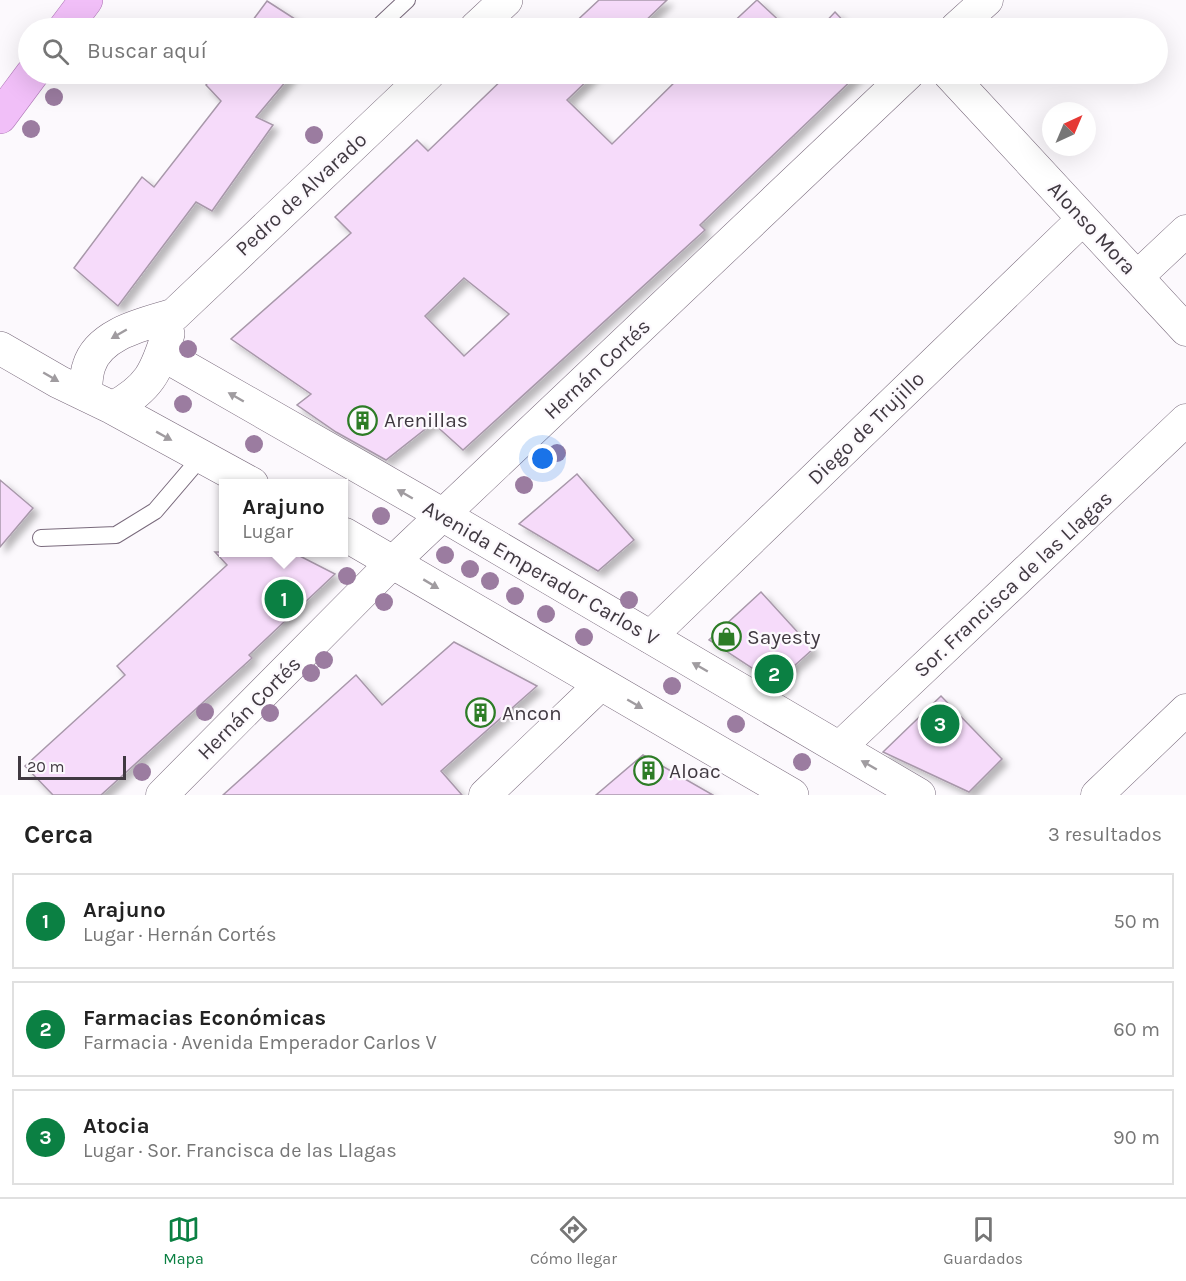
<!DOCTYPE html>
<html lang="es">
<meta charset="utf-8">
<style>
body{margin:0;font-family:Karla,sans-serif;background:#f2f2f2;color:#222}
.compass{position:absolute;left:1042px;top:102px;width:54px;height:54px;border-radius:50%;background:#fff;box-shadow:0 6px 24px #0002;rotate:44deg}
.scale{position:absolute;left:18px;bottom:15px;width:108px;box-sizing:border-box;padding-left:6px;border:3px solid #403941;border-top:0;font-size:16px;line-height:21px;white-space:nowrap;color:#403941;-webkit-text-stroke:4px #fcf9fd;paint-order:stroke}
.you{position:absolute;left:543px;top:459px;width:21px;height:21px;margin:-15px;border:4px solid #fff;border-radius:50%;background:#1a73e8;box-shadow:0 0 0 9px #1a73e833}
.badge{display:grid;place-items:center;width:39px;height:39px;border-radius:50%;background:#0b8043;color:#fff;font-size:20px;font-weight:700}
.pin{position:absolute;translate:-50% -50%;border:3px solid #fff;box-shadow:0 2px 6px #0006}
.popup{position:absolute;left:219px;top:479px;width:129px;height:78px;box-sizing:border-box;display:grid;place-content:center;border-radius:0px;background:#fff;filter:drop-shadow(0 2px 4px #0005);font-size:20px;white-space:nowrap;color:#767676}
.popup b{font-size:22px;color:#222}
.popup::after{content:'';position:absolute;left:50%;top:100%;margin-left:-12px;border:12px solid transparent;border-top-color:#fff}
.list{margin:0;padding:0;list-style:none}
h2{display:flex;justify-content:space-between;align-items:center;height:78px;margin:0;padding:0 24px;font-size:26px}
h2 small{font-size:20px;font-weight:400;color:#767676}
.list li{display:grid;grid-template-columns:39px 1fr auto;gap:18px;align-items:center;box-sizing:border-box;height:96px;margin:0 12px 12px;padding:0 12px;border:2px solid #e0e0e0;border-radius:0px}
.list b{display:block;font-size:22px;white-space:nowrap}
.list p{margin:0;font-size:20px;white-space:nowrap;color:#767676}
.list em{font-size:20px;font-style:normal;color:#767676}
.icon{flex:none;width:33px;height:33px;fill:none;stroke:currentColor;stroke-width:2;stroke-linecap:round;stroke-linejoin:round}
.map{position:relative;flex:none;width:1186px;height:795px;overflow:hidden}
.search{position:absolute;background:#fff;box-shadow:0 6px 24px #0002;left:18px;right:18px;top:18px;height:66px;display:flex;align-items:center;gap:15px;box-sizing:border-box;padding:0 21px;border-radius:33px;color:#767676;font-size:22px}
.sheet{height:402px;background:#fff}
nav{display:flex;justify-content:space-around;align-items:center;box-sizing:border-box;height:84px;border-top:2px solid #e0e0e0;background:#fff;font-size:16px;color:#767676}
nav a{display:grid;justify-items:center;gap:3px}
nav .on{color:#0b8043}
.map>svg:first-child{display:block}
.building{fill:#f6dbfa;stroke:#a898aa;stroke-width:1.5;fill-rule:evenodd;filter:url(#shadow)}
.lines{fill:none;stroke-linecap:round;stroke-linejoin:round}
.lane-casing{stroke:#796a7c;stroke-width:18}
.street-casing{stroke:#796a7c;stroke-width:33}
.secondary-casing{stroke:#796a7c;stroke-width:34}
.primary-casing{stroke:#ad75b5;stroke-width:34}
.lane{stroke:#fff;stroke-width:16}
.street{stroke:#fff;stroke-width:32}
.secondary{stroke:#fff;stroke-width:33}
.primary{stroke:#f1bff8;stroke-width:33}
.tree{fill:#9b7ca0}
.oneway{fill:#a09ca0}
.labels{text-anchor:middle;stroke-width:4.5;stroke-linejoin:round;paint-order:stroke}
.street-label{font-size:21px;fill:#403941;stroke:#fcf9fd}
.poi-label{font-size:21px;fill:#403941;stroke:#fcf9fd;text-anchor:start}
</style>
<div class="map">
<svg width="1186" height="795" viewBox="0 0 1186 795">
<defs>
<filter id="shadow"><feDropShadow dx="5.5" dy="5.5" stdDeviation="3" flood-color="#0004"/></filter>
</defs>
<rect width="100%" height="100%" fill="#fcf9fd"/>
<path class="building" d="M 599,0 L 667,0 L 638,28 L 569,28 Z
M 757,0 L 787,28 L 727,28 Z
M 267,1 L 309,28 L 247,28 Z
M 835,12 L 850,28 L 820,28 Z
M 214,74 L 292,74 L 256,117 L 273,125 L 212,211 L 196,202 L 118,306 L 74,268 L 142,177 L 154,187 L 221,101 L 206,85 Z
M 508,74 L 594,74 L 567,100 L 612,144 L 683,74 L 858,74 L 700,225 L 705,230 L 463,450 L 433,423 L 386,460 L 336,432 L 297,405 L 311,394 L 231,339 L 351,233 L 335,217 L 417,140 L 428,151 ZM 464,278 L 509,314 L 464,356 L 425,316 Z
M 577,474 L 634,540 L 598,571 L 519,524 Z
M 0,480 L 33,508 L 0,547 Z
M 215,552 L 292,552 L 335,574 L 249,655 L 252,658 L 101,795 L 53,795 L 25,766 L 125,675 L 117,666 L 227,565 Z
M 761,592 L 813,649 L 775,683 L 709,640 Z
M 454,642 L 537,686 L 441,771 L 462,795 L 223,795 L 356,675 L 382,705 Z
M 941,696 L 1002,759 L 969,792 L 883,752 Z
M 643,755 L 713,795 L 596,795 Z"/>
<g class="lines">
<defs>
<path id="lane" d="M 377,28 L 407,0
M 41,538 L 116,535 L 155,511 L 202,456"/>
<path id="street" d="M 956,28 L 987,0
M 949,74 L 1186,330
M 1137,277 L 1186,231
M 650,637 L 1083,219
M 839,748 L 1186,420
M 162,795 L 394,561 L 908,74
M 485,795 L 601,684
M 1097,795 L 1186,710"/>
<path id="secondary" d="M 476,28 L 506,0
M 0,348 L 59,382 L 113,408 L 252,484
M 162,354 L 419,501 L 919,795
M 85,394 C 86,385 86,374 89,366 C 99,333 145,324 174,315 L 428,74
M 113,408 C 149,388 156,373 168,334
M 344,534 L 792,795"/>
<path id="primary" d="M 65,28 L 86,0
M 0,117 L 32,74"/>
</defs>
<use href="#lane" class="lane-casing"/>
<use href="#street" class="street-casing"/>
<use href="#secondary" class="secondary-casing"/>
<use href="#primary" class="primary-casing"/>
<use href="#lane" class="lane"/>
<use href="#street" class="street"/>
<use href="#secondary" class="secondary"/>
<use href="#primary" class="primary"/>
</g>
<g class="tree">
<circle cx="54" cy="97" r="9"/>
<circle cx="31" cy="129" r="9"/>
<circle cx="314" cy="135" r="9"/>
<circle cx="188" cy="349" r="9"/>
<circle cx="183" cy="404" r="9"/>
<circle cx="254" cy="444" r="9"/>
<circle cx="557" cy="453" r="9"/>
<circle cx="524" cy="485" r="9"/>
<circle cx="381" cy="516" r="9"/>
<circle cx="445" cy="555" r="9"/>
<circle cx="470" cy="569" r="9"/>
<circle cx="347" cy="576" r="9"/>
<circle cx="490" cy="581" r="9"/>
<circle cx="515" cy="596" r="9"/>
<circle cx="629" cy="600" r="9"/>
<circle cx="384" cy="602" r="9"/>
<circle cx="546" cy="614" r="9"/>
<circle cx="584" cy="637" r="9"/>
<circle cx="324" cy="660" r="9"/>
<circle cx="311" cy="673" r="9"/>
<circle cx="672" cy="686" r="9"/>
<circle cx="205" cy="712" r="9"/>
<circle cx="270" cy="713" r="9"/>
<circle cx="736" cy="724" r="9"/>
<circle cx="802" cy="762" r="9"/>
<circle cx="142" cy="772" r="9"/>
</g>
<defs><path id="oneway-solid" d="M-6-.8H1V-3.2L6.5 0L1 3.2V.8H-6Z" transform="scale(1.5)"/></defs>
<g class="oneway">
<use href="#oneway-solid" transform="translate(119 334) rotate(150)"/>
<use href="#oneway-solid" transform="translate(51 377) rotate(30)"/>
<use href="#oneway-solid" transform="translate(236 397) rotate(-150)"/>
<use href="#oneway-solid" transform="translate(164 436) rotate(29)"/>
<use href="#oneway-solid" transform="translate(405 494) rotate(-150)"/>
<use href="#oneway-solid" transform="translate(431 584) rotate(31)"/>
<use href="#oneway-solid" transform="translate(700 667) rotate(-150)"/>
<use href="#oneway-solid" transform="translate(635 704) rotate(30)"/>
<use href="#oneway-solid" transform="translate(869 765) rotate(-150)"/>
</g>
<defs>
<symbol id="building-ring" viewBox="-11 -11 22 22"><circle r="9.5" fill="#fcf9fd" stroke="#2d7c26" stroke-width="1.5"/><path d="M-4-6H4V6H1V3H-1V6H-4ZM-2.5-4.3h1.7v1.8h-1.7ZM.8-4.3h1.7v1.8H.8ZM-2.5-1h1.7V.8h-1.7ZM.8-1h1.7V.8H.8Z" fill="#2d7c26"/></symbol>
<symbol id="shop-ring" viewBox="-11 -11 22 22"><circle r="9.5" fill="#fcf9fd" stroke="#2d7c26" stroke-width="1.5"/><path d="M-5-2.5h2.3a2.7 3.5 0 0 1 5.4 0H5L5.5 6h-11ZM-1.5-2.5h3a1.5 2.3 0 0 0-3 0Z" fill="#2d7c26"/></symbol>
</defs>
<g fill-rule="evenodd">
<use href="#building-ring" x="346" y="404" width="33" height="33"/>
<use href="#shop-ring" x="710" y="620" width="33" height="33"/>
<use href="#building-ring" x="464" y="696" width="33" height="33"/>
<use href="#building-ring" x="632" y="754" width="33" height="33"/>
</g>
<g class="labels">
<g class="street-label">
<text transform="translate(301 194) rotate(-43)" y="7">Pedro de Alvarado</text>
<text transform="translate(1092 228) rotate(47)" y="7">Alonso Mora</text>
<text transform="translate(597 369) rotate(-43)" y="7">Hernán Cortés</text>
<text transform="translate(866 428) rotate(-44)" y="7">Diego de Trujillo</text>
<text transform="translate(541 573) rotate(30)" y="7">Avenida Emperador Carlos V</text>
<text transform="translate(1013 584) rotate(-43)" y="7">Sor. Francisca de las Llagas</text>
<text transform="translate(249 708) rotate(-45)" y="7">Hernán Cortés</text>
</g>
<g class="poi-label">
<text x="384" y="427">Arenillas</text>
<text x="747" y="644">Sayesty</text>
<text x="502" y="720">Ancon</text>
<text x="669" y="778">Aloac</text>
</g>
</g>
</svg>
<svg class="compass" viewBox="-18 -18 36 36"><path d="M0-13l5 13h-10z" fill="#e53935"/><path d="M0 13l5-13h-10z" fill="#767676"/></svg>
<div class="scale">20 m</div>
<div class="you"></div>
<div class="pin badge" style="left:284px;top:599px">1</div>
<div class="popup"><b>Arajuno</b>Lugar</div>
<div class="pin badge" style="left:774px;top:674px">2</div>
<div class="pin badge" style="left:940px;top:724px">3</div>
<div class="search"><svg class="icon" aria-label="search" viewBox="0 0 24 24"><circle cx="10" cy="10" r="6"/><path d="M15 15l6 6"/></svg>Buscar aquí</div>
</div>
<section class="sheet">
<h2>Cerca<small>3 resultados</small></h2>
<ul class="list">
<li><span class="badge">1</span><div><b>Arajuno</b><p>Lugar · Hernán Cortés</p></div><em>50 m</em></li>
<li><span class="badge">2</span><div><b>Farmacias Económicas</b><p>Farmacia · Avenida Emperador Carlos V</p></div><em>60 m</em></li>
<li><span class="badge">3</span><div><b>Atocia</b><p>Lugar · Sor. Francisca de las Llagas</p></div><em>90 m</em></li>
</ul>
</section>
<nav>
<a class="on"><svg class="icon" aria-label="map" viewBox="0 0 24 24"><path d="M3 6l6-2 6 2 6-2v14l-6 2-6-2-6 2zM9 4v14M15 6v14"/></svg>Mapa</a>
<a><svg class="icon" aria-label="directions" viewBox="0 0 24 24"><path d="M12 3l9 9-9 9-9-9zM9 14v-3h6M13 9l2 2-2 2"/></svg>Cómo llegar</a>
<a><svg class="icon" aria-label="saved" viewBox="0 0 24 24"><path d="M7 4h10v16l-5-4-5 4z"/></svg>Guardados</a>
</nav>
